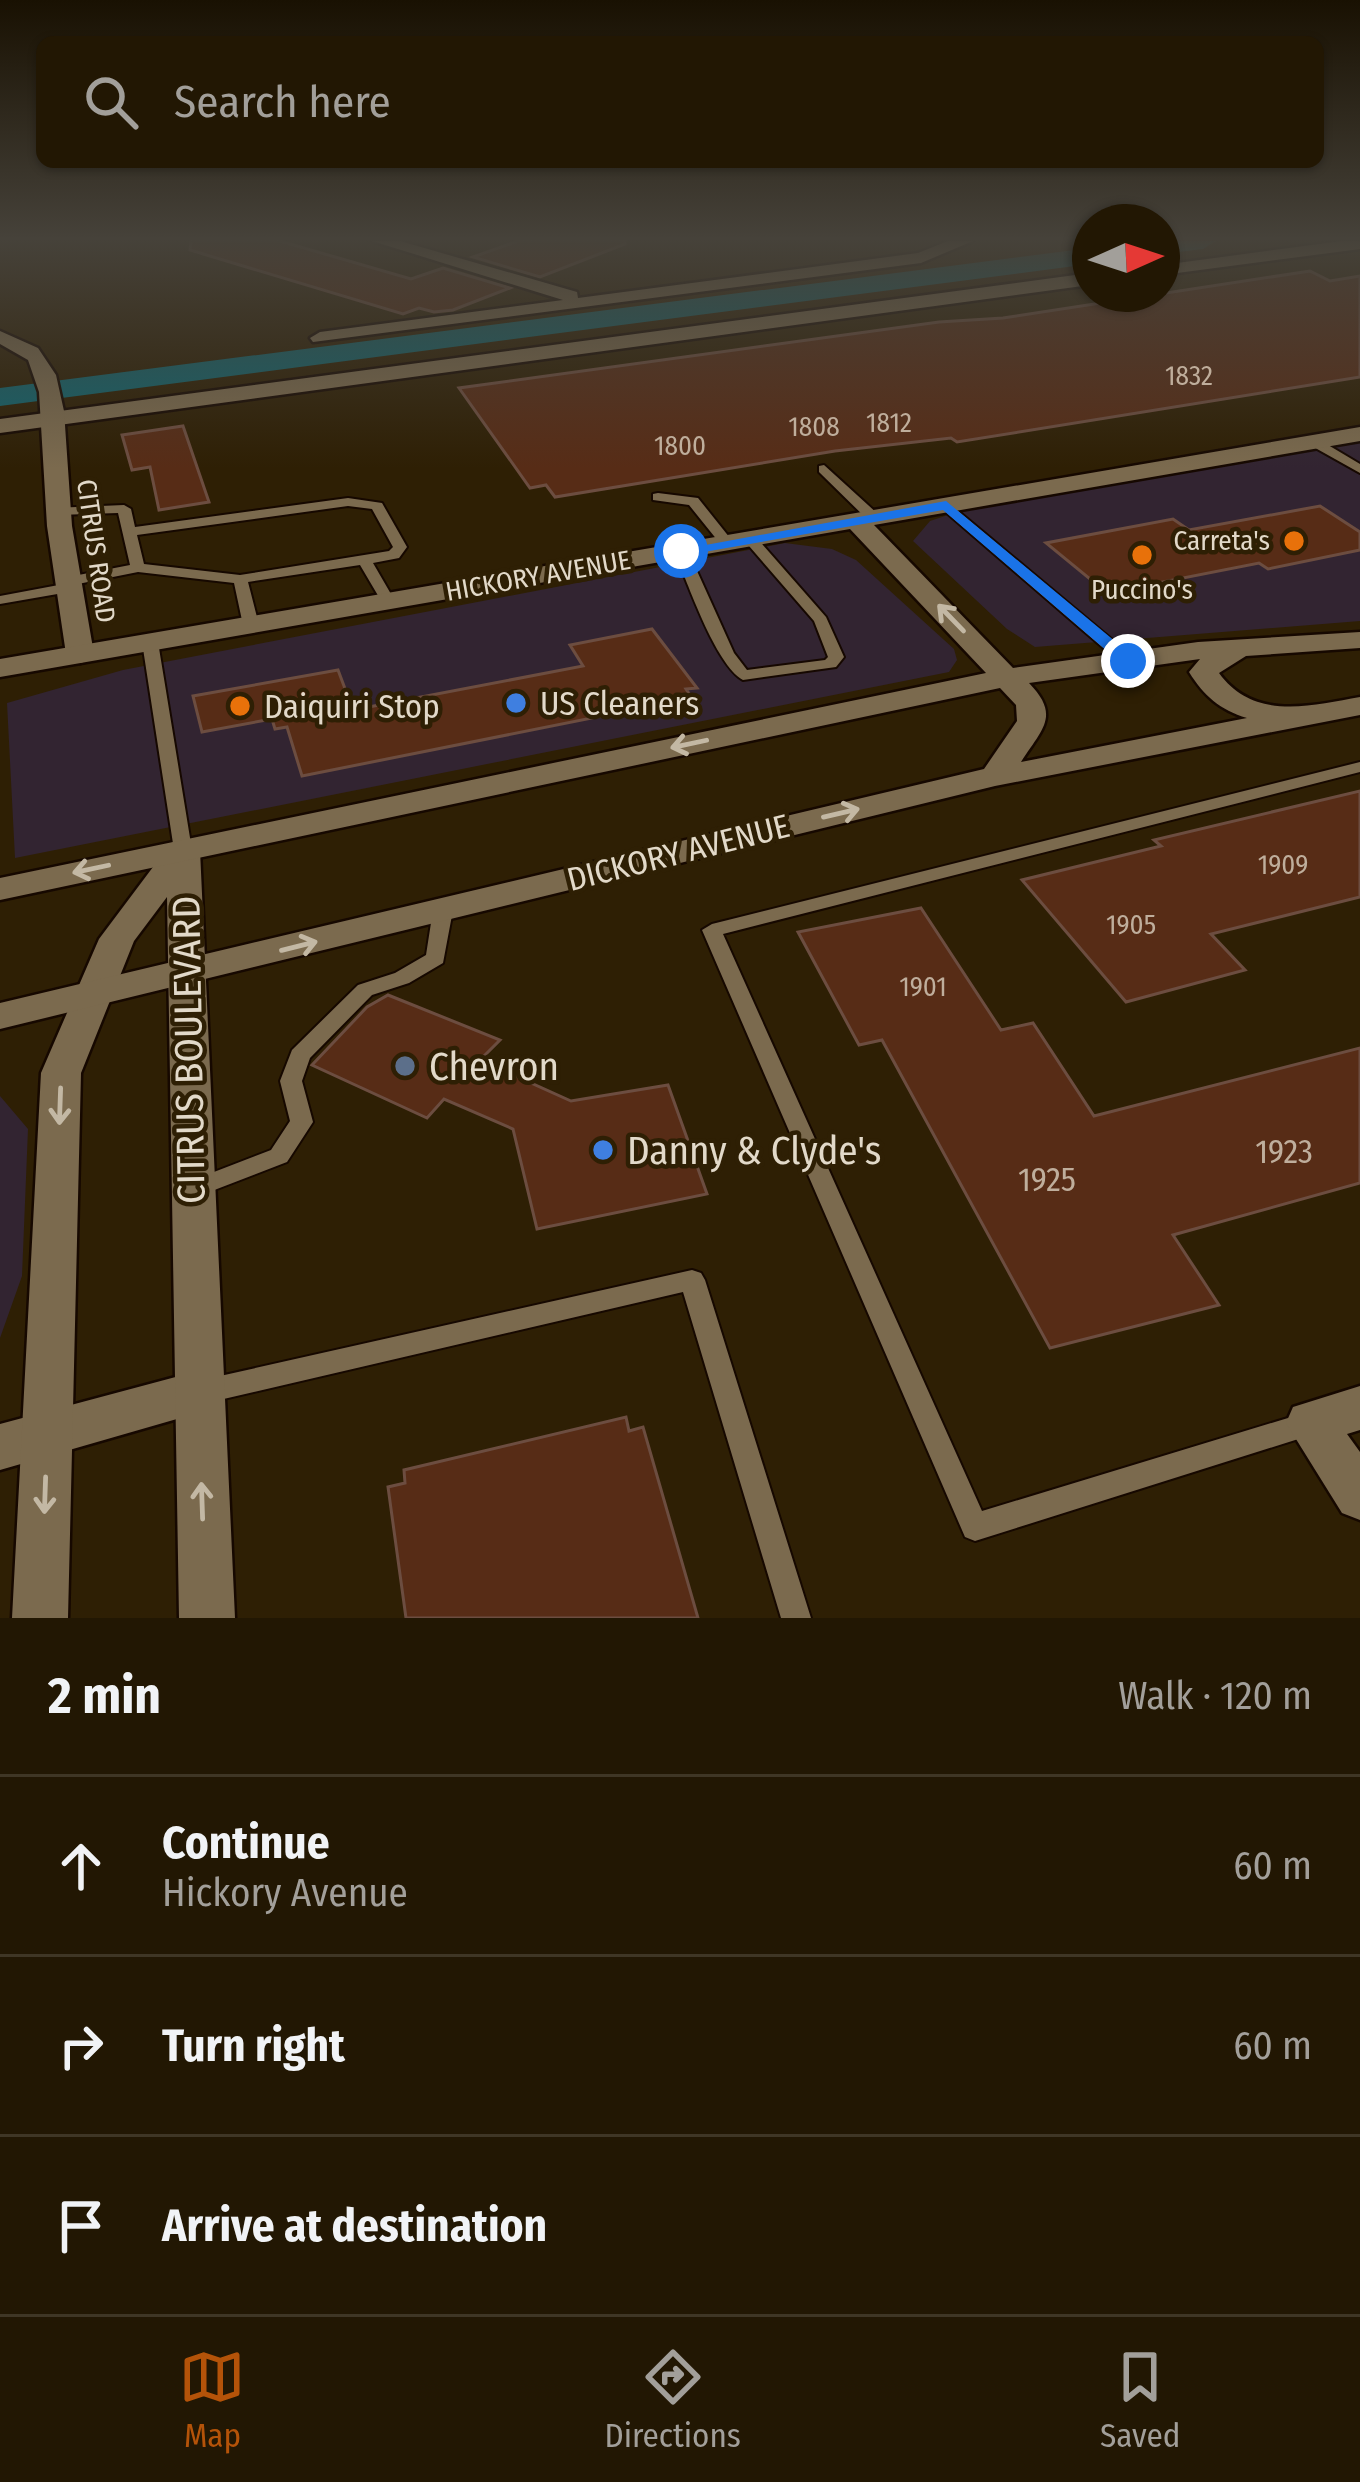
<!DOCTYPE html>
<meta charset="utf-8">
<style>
body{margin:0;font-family:"Fira Sans Condensed",sans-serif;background:#2a200d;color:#f1f3f6}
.compass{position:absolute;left:1072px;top:204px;width:108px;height:108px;border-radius:50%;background:#221703;box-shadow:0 3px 9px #0004;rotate:87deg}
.stop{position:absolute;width:36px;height:36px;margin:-27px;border:9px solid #1a73e8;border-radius:50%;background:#fff}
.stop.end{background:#1a73e8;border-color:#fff;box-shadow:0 3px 12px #0008}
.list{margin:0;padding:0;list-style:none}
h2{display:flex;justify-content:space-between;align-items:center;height:156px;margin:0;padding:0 48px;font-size:51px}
h2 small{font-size:39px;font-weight:400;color:#a29f9a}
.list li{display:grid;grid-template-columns:78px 1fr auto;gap:36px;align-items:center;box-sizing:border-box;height:180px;padding:0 48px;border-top:3px solid #3f3625}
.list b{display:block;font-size:45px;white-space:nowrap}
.list p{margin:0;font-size:39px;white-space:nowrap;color:#a29f9a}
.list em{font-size:39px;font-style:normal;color:#a29f9a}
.icon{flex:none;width:66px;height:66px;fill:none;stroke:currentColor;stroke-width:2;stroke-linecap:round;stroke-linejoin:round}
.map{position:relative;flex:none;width:1360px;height:1618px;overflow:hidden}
.search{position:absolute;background:#221703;box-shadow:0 3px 9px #0004;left:36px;right:36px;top:36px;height:132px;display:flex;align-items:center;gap:30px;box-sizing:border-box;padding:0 42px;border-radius:18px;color:#a29f9a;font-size:45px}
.sheet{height:696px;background:#221703}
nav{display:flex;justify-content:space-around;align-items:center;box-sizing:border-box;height:168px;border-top:3px solid #3f3625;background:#221703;font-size:33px;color:#a29f9a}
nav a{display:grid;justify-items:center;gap:6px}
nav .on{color:#b45309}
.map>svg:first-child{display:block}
.commercial{fill:#322431}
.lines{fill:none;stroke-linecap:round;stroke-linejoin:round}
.canal{fill:#13626b;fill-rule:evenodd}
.building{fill:#572c16;stroke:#6c4d40;stroke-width:3}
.service-casing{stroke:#160800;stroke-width:4}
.minor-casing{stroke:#160800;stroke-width:5}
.tertiary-casing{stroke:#160800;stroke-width:5}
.secondary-casing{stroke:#160800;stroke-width:5}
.service{fill:#7b6a4e;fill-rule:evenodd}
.minor{fill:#7b6a4e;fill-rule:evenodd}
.tertiary{fill:#7b6a4e;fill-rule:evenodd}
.secondary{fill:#7b6a4e;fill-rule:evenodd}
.oneway{stroke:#c3b8a4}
.route{fill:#1a73e8}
.food-dot{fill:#e8710a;stroke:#2e1f04;stroke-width:4.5}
.shop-dot{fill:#3f7fe0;stroke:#2e1f04;stroke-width:4.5}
.service-dot{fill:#5c6f8a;stroke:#2e1f04;stroke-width:4.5}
.labels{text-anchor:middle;stroke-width:9;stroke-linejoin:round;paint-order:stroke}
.number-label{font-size:27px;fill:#bfae9c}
.far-poi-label{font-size:27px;fill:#e2d9c9;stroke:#2e1f04;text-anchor:end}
.far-street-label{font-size:27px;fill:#e2d9c9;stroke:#2e1f04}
.poi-label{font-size:33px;fill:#e2d9c9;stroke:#2e1f04;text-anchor:start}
.street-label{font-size:33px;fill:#e2d9c9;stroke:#2e1f04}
.near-number-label{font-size:33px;fill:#bfae9c}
.near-street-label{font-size:39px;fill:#e2d9c9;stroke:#2e1f04}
.near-poi-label{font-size:39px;fill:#e2d9c9;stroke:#2e1f04;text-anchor:start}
</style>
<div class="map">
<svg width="1360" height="1618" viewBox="0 0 1360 1618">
<rect width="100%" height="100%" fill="#2e1f04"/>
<path class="commercial" d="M 1360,440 L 1360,621 L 1035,647 L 1007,629 L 913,541 L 930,521 L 969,508 Z
M 785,543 L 832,549 L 856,560 L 954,649 L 957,660 L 949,672 L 15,858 L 7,703 L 123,670 Z
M 0,1096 L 28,1129 L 22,1276 L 0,1338 Z"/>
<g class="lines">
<path class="canal" d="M 1162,241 L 1216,241 L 1203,249 L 1162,254 Z
M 1090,248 L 1090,264 L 0,406 L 0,388 Z"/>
</g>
<path class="building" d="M 191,241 L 280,241 L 411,279 L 443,268 L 510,288 L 453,310 L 434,312 L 419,308 L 403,314 L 190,250 Z
M 518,241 L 625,241 L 625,244 L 540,277 L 473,257 Z
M 1310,271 L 1330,281 L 1360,276 L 1360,377 L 957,442 L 951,438 L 835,451 L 555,497 L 546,485 L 530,488 L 459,388 L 939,322 L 1003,318 Z
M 183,426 L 209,502 L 159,510 L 150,467 L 132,470 L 122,435 Z
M 1320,506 L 1360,532 L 1360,550 L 1268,569 L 1259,563 L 1107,593 L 1046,543 L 1173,519 L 1189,530 Z
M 652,629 L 697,688 L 686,689 L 692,698 L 302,776 L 287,727 L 275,729 L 272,719 L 202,732 L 193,696 L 338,670 L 353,710 L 583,666 L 570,645 Z
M 1360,791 L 1360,897 L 1211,934 L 1245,970 L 1126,1002 L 1022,880 L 1161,846 L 1154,840 Z
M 921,908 L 1001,1030 L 1033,1023 L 1094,1116 L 1360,1048 L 1360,1183 L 1173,1235 L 1219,1305 L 1050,1348 L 882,1040 L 859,1045 L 798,932 Z
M 388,995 L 500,1040 L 480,1060 L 571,1101 L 668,1085 L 707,1194 L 537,1229 L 513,1129 L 444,1099 L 427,1118 L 312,1065 L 367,1007 Z
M 626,1417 L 629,1431 L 643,1427 L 698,1618 L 406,1618 L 388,1487 L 405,1483 L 404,1470 Z"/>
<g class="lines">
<defs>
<path id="service" d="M 1310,439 L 1318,439 L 1360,464 L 1360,473 L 1310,445 Z
M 824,465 L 879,515 L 879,521 L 869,521 L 819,472 L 819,466 Z
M 658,493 L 698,498 L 734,543 L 727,547 L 722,546 L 689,505 L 653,500 L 653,494 Z
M 348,498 L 382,503 L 407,547 L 399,558 L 373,563 L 395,601 L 393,604 L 383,604 L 360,565 L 248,582 L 259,625 L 251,630 L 243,625 L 234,583 L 138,572 L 73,585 L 76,588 L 69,592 L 0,604 L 0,596 L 64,584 L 61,581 L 63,578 L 130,565 L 118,513 L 58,515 L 53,514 L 53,508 L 124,505 L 131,509 L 135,527 ZM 348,506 L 372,509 L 393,547 L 389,551 L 240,575 L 144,564 L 137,535 Z
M 946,501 L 1134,658 L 1136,661 L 1134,664 L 1122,664 L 941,508 L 941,502 Z
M 750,535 L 755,536 L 826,617 L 844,657 L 836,667 L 743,680 C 715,664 688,583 674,551 L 676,548 L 686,548 L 688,551 L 734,653 L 747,670 L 825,660 L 828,657 L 814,621 L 743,539 Z
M 150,637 L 158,642 L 192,850 L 183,856 L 174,850 L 142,642 Z
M 1360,762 L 1360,772 L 723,934 L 982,1511 L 1311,1411 L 1321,1414 L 1325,1423 L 1321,1432 L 1311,1435 L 975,1541 L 965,1537 L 702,930 L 712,924 Z
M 443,904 L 453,910 L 443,963 L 409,983 L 372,995 L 310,1058 L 302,1081 L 313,1122 L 287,1162 L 204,1194 L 196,1197 L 188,1194 L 184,1188 L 188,1182 L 271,1150 L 290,1121 L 280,1081 L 292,1050 L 358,985 L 395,973 L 426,955 L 433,910 Z
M 692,1270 L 701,1273 L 705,1280 L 811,1618 L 781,1618 L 683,1292 L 202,1404 L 193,1400 L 189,1392 L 193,1384 L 202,1380 Z"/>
<path id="minor" d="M 372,241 L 400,241 L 577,292 L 578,298 L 918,253 L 948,241 L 973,241 L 921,263 L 313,342 L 310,338 L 320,332 L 563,300 Z
M 1342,241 L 1360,241 L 1360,249 L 1162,275 L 1162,265 Z
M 1090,273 L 1090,285 L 0,433 L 0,419 Z
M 198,1371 L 215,1378 L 223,1393 L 215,1408 L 0,1470 L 0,1424 Z
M 1360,1386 L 1360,1430 L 1347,1434 L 1360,1452 L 1360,1520 L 1342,1513 L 1286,1423 L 1293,1407 Z"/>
<path id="tertiary" d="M 0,331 L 38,348 L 56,375 L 64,411 L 72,526 L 94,654 L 90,660 L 80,663 L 66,654 L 47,526 L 39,392 L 28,360 L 0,344 Z
M 183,840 L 195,843 L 200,850 L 235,1618 L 179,1618 L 167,897 L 134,941 L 81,1073 L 68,1618 L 12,1618 L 41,1073 L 99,939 L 171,843 Z"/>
<path id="secondary" d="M 1360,427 L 1360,441 L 874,525 L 1013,668 L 1198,642 L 1360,632 L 1360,648 L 1246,656 L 1219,673 C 1254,721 1310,706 1360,697 L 1360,715 L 995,786 L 0,1029 L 0,1003 L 984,769 L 1017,721 L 1016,705 L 1000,688 L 0,900 L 0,878 L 986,673 L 850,529 L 0,677 L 0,659 ZM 1200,659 L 1189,672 C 1204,696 1220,710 1247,718 L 1021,762 C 1042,729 1061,716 1029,683 Z"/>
</defs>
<use href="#service" class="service-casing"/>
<use href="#minor" class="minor-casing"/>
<use href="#tertiary" class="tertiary-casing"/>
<use href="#secondary" class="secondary-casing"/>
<use href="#service" class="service"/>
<use href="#minor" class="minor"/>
<use href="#tertiary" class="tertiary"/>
<use href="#secondary" class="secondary"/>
</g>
<defs><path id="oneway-shaft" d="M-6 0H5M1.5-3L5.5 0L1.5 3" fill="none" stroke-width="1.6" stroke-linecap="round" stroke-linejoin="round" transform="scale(3)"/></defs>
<g class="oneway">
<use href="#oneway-shaft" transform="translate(951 618) rotate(-134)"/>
<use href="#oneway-shaft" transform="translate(689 744) rotate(168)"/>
<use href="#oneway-shaft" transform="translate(841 813) rotate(-13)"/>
<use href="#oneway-shaft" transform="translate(91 869) rotate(168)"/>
<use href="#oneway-shaft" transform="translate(299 946) rotate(-14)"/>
<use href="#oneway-shaft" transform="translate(60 1106) rotate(92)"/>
<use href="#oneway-shaft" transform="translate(45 1495) rotate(92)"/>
<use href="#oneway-shaft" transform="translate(202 1501) rotate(-92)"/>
</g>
<linearGradient id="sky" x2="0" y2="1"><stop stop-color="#191102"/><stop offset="0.51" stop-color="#46423a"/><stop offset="1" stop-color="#46423a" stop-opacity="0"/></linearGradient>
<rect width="1360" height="468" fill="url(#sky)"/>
<path class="route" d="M 946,501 L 1134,657 L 1134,664 L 1122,664 L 943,510 L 681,556 L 673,551 Z"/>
<g class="food-dot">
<circle cx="1294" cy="541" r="12"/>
<circle cx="1142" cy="555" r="12"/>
<circle cx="240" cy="706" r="12"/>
</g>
<g class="shop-dot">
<circle cx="516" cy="703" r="12"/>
<circle cx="603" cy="1150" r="12"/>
</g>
<circle class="service-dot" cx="405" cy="1066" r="12"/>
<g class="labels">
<g class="number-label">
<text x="1189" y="385">1832</text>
<text x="889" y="432">1812</text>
<text x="814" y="436">1808</text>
<text x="680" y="455">1800</text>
<text x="1283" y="874">1909</text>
<text x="1131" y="934">1905</text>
<text x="923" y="996">1901</text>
</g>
<g class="far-poi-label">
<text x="1270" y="550">Carreta's</text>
<text x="1142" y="599" text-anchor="middle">Puccino's</text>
</g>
<g class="far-street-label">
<text transform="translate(96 551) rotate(82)" y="9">CITRUS ROAD</text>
<text transform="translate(538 576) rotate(-10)" y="9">HICKORY AVENUE</text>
</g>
<g class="poi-label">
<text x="540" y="715">US Cleaners</text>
<text x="264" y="718">Daiquiri Stop</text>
</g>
<g class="street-label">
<text transform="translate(678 852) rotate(-14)" y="12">DICKORY AVENUE</text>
</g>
<g class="near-number-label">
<text x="1284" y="1163">1923</text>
<text x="1047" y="1191">1925</text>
</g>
<g class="near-street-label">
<text transform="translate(188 1050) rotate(-91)" y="14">CITRUS BOULEVARD</text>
</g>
<g class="near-poi-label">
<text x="429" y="1080">Chevron</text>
<text x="627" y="1164">Danny &amp; Clyde's</text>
</g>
</g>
</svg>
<svg class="compass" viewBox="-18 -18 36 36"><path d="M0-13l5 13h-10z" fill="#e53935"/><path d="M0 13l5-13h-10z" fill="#a29f9a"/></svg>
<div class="stop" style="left:681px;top:551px"></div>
<div class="stop end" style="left:1128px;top:661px"></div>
<div class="search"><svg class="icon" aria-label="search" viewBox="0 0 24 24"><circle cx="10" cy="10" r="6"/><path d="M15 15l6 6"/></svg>Search here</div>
</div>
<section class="sheet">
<h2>2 min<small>Walk · 120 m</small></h2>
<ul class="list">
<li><svg class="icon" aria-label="ahead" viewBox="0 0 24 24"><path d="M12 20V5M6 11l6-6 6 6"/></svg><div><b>Continue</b><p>Hickory Avenue</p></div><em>60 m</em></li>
<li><svg class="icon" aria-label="right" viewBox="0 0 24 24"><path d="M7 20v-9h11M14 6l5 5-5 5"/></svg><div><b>Turn right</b></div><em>60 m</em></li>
<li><svg class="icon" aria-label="arrive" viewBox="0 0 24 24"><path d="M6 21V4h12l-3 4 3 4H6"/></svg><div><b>Arrive at destination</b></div></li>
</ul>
</section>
<nav>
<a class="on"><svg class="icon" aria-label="map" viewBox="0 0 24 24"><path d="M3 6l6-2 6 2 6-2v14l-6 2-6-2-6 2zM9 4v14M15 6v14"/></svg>Map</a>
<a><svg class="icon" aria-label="directions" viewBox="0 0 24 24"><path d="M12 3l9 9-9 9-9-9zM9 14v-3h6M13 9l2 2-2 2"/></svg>Directions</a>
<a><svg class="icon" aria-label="saved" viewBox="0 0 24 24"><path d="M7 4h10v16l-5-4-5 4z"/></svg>Saved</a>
</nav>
